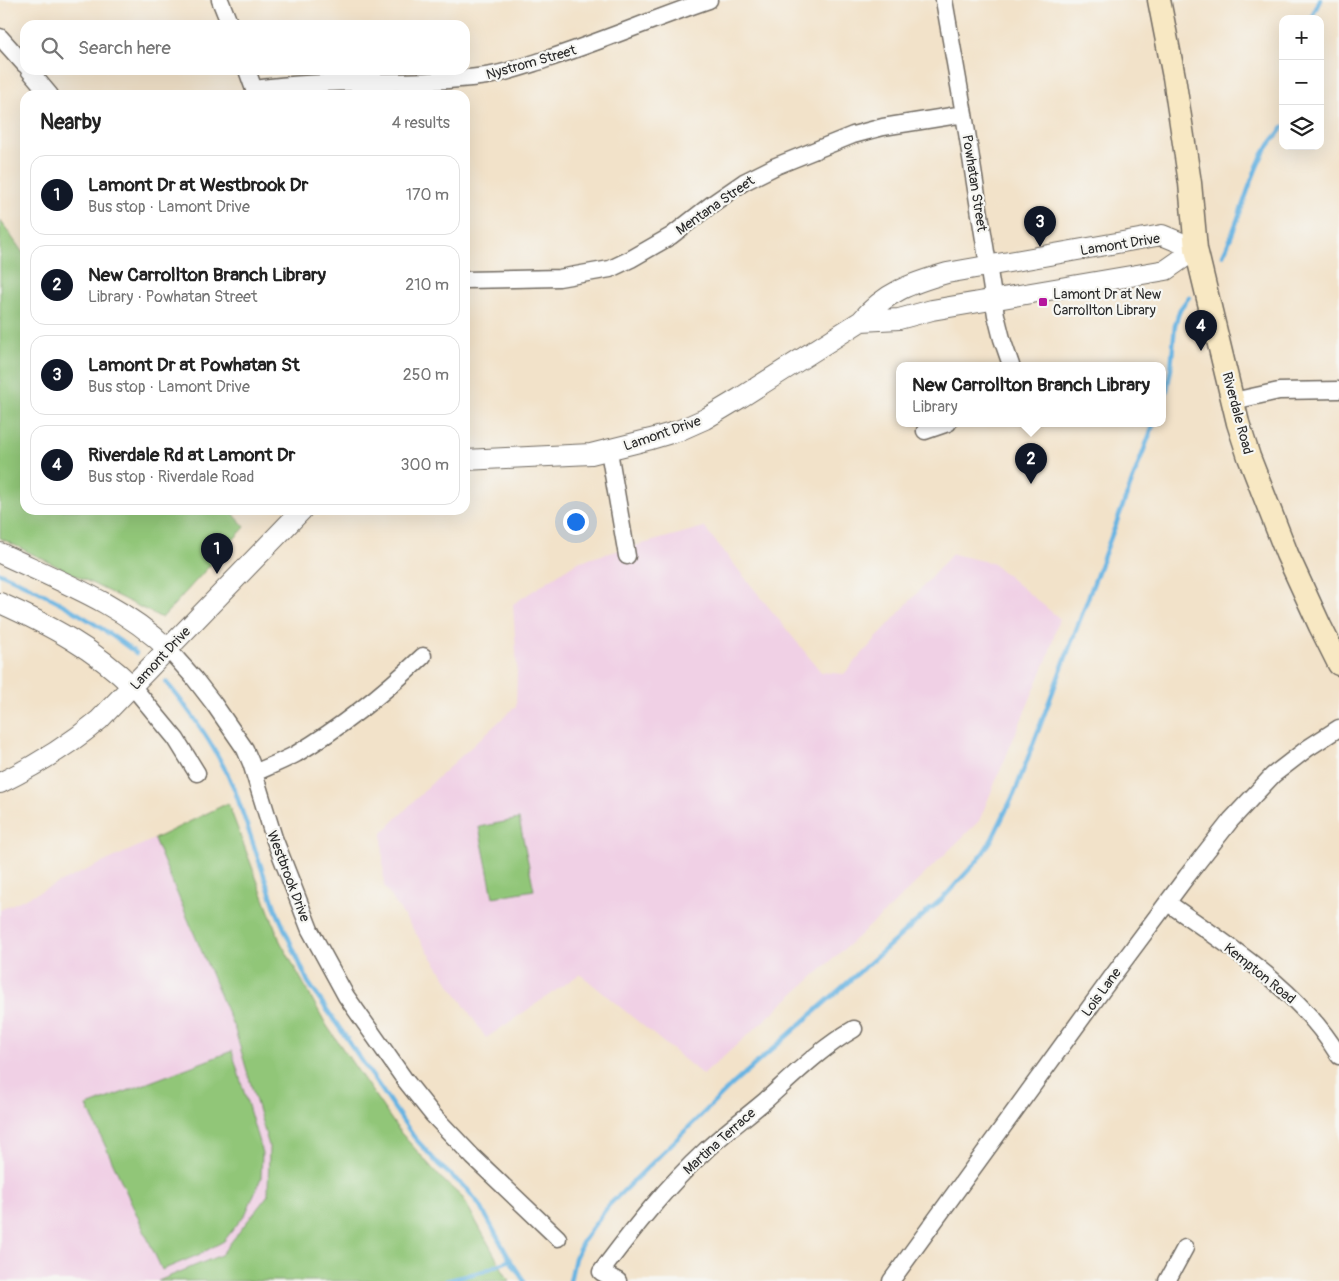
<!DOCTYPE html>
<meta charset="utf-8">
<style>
body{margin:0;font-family:Pangolin,sans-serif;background:#f6f6f6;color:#222}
.controls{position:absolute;right:15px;top:15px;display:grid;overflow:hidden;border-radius:10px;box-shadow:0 5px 20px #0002}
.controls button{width:45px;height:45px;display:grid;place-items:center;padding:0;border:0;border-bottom:1px solid #e0e0e0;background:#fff;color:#222;font:25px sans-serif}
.you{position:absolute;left:575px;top:521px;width:18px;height:18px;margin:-12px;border:4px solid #fff;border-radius:50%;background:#1a73e8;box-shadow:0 0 0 8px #1a73e833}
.badge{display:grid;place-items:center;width:32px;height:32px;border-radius:50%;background:#111827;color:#fff;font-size:16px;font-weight:700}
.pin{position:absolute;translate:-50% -41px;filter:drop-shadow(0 1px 2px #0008)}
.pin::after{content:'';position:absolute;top:26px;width:18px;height:15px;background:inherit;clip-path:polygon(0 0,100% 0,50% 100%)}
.popup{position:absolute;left:896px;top:362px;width:270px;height:65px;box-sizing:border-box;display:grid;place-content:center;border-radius:10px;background:#fff;filter:drop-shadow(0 1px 4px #0005);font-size:16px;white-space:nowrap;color:#767676}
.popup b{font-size:19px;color:#222}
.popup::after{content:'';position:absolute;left:50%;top:100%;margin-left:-10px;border:10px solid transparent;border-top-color:#fff}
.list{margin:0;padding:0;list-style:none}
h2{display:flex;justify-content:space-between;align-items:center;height:65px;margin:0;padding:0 20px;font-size:21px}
h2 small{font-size:16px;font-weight:400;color:#767676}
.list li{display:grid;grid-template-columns:32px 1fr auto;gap:15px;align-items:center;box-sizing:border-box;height:80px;margin:0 10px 10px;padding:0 10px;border:1px solid #e0e0e0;border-radius:15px}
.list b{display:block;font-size:19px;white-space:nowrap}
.list p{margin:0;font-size:16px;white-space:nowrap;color:#767676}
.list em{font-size:16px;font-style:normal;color:#767676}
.icon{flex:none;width:28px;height:28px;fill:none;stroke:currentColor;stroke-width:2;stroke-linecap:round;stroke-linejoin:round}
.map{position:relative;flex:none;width:1339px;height:1281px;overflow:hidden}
.search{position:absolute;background:#fff;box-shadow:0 5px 20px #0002;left:20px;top:20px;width:450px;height:55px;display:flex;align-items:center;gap:12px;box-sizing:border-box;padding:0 18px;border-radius:15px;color:#767676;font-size:19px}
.panel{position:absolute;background:#fff;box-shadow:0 5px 20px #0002;left:20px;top:90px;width:450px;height:425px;border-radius:15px}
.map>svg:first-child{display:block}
.built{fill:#f0d0e5}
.green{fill:#91c678;stroke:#5e7852}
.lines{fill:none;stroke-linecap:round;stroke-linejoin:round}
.stream{stroke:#68b4e2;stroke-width:4.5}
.minor-casing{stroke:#716b62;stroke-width:19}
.tertiary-casing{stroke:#716b62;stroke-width:22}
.secondary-casing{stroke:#716b62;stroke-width:25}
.minor{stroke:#fff;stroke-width:16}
.tertiary{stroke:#fff;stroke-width:20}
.secondary{stroke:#f8e8c3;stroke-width:22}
.poi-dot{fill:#b5179e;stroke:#f6f6f2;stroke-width:2}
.labels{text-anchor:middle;stroke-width:4.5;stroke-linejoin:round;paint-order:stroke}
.street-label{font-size:14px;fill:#2b2b2b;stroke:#f6f6f2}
.poi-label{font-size:14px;fill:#2b2b2b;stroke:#f6f6f2;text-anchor:start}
</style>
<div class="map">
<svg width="1339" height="1281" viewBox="0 0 1339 1281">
<rect width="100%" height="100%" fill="#f6f6f2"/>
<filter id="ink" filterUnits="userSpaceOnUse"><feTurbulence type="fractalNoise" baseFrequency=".02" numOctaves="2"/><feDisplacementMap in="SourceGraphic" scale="10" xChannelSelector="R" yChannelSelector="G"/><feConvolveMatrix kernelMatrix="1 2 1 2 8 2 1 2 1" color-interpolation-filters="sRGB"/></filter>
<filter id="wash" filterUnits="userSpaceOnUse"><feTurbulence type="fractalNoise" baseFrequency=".0096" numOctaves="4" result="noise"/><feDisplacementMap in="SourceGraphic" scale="20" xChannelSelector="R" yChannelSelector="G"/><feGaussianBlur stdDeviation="1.12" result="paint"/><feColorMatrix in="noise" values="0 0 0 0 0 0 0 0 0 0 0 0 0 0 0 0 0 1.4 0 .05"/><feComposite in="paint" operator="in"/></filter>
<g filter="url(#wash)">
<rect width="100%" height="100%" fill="#f2e2c9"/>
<path class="built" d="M 704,527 L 821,672 L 844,674 L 952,554 L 992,563 L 1059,618 L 1049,654 L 979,821 L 890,908 L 703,1075 L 580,974 L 486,1038 L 384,886 L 382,833 L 434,781 L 516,706 L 517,668 L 513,604 L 577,562 Z
M 154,839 L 235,1030 L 269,1146 L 268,1195 L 221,1255 L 158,1281 L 0,1281 L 0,910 Z"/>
<path class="green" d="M 0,220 L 25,256 L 25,510 L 230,510 L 245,527 L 162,618 L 0,538 Z
M 228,803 L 280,941 L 327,1026 L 400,1132 L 441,1178 L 463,1198 L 509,1281 L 158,1281 L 221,1255 L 268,1195 L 269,1146 L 235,1030 L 154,839 Z
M 519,819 L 534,890 L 493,897 L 479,827 Z
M 232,1051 L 262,1153 L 261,1178 L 246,1213 L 224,1241 L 198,1255 L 162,1270 L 87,1106 Z"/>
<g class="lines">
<path class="stream" d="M 1311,19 L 1320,0
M 1223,255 C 1239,223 1246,188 1262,156 C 1267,146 1276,137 1283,127
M 1162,402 L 1167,390 L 1171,368 L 1175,325 L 1180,309 L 1189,297
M 0,573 C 48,594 94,621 136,653
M 166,682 C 193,714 217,750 234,788 L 276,910 L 308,982 L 414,1137 L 439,1165 L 467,1189 L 481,1207 L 510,1260
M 446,1281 L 484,1271 L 510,1260 L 524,1281
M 570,1281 L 575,1258 L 584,1239 L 609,1205 L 733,1084 L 944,897 L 979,859 L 992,839 L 1015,792 L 1154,423"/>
</g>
</g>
<g filter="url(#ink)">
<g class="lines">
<defs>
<path id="minor" d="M 220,0 L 230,25
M 944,0 L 964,114 L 996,315 L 1002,339 L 1011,365
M 0,37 L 25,65
M 29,70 L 50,95
M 247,70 L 256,95
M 255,89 C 331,77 410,87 486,76 C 506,73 525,66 544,60 C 600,42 653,19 709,0
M 465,280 L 559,278 L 610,269 L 631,259 L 671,236 L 712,204 L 744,182 L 776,166 L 853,135 L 883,127 L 964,114
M 1233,401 L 1279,391 L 1339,390
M 925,431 L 948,423
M 609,451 L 627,556
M 168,649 L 194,678 L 214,704 L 245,749 L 251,763 L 274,838 L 310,930 L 346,996 L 405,1080 L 433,1115 L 473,1157 L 558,1238
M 133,687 L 176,739 L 197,773
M 254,773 C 268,767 283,761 296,754 C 343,726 384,693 423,656
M 1168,903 C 1230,947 1299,989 1339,1056
M 618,1281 L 601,1272 C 633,1229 666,1187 705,1151 C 724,1133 746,1117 766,1100 C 795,1074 821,1048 854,1029
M 891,1281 L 1114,974 L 1187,876 L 1231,820 L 1273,775 L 1308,748 L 1339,728
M 1167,1281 L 1185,1248"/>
<path id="tertiary" d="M 861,321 L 899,319 L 932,310 L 1166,270 L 1196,249
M 465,460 L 591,454 L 651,439 L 678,431 L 705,419 L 740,398 L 861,321 C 885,292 912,283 947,273 L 1162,235 L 1196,249
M 0,553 C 57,580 122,604 168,649
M 0,603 C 49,625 95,649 133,687
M 0,783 C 35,766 69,745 99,720 L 302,510"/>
<path id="secondary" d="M 1159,0 L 1174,77 L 1190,183 L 1196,249 L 1238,423 L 1249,457 L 1287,554 L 1320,626 L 1339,664"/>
</defs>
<use href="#minor" class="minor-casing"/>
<use href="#tertiary" class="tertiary-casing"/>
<use href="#secondary" class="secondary-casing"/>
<use href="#minor" class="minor"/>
<use href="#tertiary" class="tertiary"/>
<use href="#secondary" class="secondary"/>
</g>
</g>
<rect class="poi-dot" x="1038" y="297" width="10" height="10" rx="2.5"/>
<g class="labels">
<g class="street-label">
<text transform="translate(531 62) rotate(-16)" y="5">Nystrom Street</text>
<text transform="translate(975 183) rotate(81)" y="5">Powhatan Street</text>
<text transform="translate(715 205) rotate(-35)" y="5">Mentana Street</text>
<text transform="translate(1120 244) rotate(-9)" y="5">Lamont Drive</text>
<text transform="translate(1238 413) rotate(75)" y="5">Riverdale Road</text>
<text transform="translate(662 433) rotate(-19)" y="5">Lamont Drive</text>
<text transform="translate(160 658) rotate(-47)" y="5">Lamont Drive</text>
<text transform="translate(289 876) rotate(69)" y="5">Westbrook Drive</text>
<text transform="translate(1260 973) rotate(39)" y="5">Kempton Road</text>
<text transform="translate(1101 992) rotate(-54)" y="5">Lois Lane</text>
<text transform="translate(719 1141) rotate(-42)" y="5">Martina Terrace</text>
</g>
<g class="poi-label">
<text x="1053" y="299">Lamont Dr at New<tspan x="1053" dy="16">Carrollton Library</tspan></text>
</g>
</g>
</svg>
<div class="controls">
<button>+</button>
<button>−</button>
<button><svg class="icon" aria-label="layers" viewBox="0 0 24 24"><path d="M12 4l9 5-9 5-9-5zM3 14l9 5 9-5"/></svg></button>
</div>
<div class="you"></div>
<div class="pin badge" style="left:217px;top:574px">1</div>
<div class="pin badge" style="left:1031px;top:484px">2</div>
<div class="popup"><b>New Carrollton Branch Library</b>Library</div>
<div class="pin badge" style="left:1040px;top:247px">3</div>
<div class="pin badge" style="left:1201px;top:351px">4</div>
<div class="search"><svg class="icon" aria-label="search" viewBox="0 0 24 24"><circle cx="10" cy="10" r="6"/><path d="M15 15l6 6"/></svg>Search here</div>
<section class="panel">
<h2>Nearby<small>4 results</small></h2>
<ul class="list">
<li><span class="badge">1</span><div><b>Lamont Dr at Westbrook Dr</b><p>Bus stop · Lamont Drive</p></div><em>170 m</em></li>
<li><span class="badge">2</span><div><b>New Carrollton Branch Library</b><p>Library · Powhatan Street</p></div><em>210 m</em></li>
<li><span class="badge">3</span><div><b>Lamont Dr at Powhatan St</b><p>Bus stop · Lamont Drive</p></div><em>250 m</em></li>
<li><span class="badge">4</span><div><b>Riverdale Rd at Lamont Dr</b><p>Bus stop · Riverdale Road</p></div><em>300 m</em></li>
</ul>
</section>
</div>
